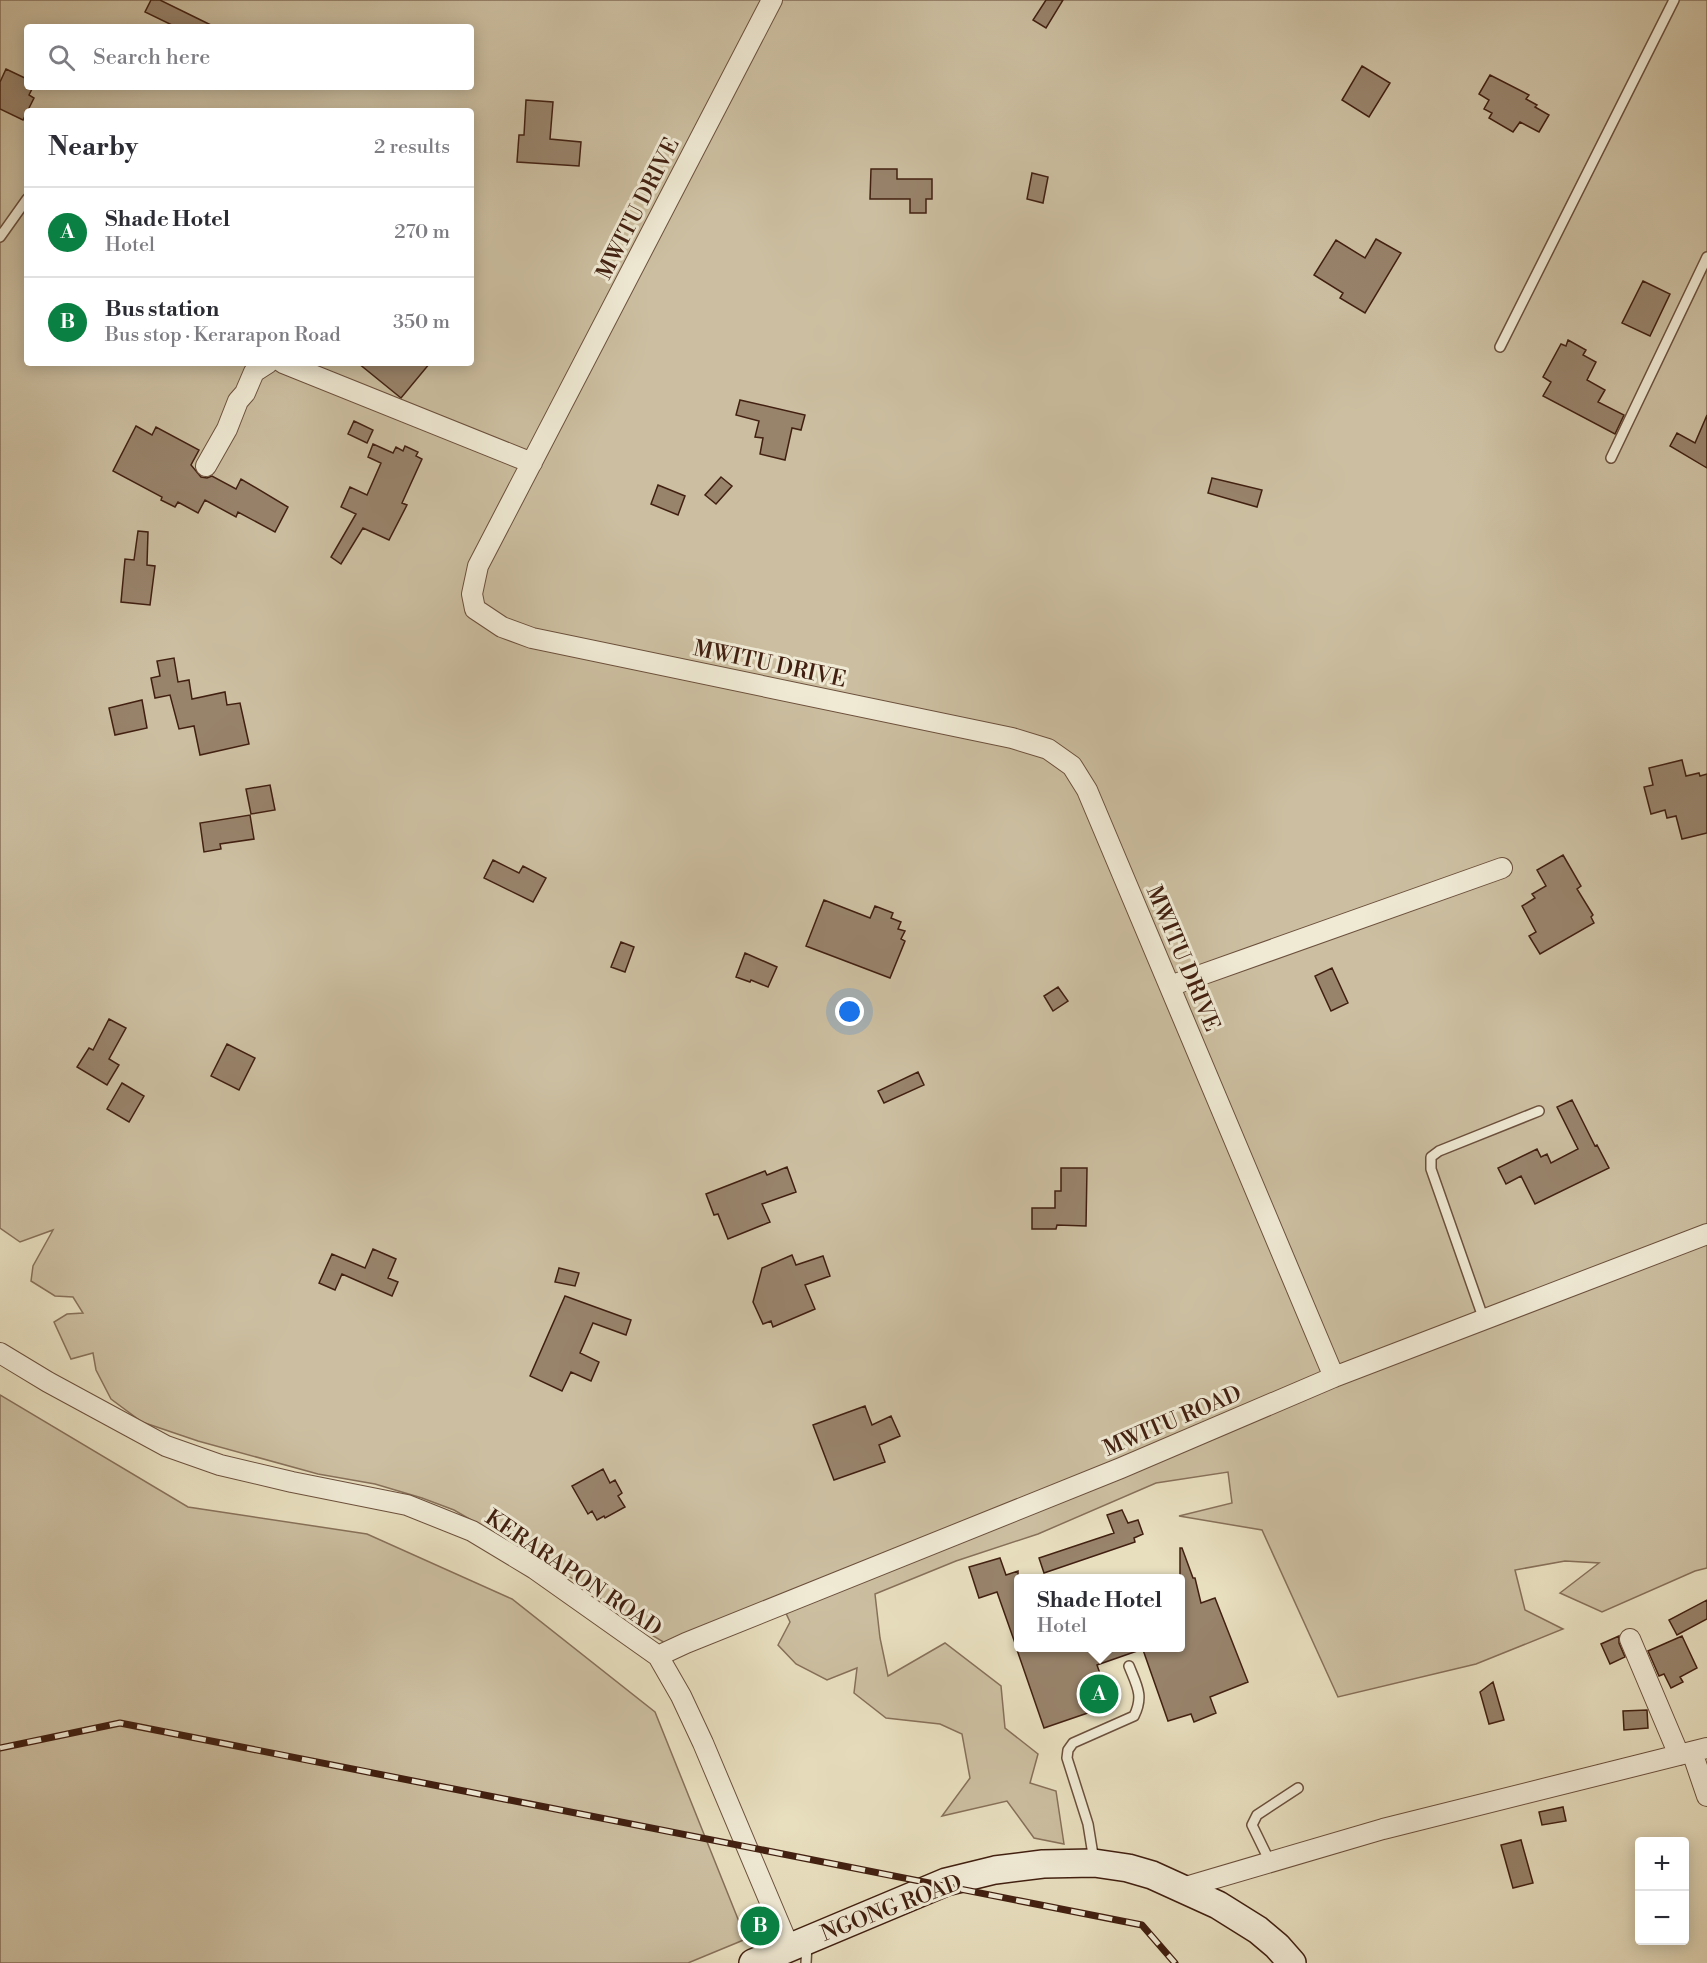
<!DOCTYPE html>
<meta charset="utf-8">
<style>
body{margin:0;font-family:"Libre Bodoni",serif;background:#f7f7f7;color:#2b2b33}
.controls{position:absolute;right:18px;bottom:18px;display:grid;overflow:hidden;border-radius:6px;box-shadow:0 3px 15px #0003}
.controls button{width:54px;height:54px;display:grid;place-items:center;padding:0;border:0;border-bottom:2px solid #e1e1e2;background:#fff;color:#2b2b33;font:30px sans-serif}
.you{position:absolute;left:850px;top:1012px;width:21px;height:21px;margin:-15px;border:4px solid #fff;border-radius:50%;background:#1a73e8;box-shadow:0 0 0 9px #1a73e833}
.badge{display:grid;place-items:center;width:39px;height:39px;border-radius:50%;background:#0b8043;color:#fff;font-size:20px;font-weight:700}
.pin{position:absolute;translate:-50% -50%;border:3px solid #fff;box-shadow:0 2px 6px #0006}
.popup{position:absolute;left:1014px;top:1574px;width:171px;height:78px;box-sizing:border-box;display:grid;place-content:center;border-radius:6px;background:#fff;filter:drop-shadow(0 2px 4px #0005);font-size:20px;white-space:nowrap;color:#7c7c81}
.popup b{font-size:22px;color:#2b2b33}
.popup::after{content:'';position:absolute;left:50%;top:100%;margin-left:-12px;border:12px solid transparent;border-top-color:#fff}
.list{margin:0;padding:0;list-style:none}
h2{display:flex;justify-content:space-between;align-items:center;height:78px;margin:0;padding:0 24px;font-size:26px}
h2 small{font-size:20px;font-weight:400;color:#7c7c81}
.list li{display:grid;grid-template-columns:39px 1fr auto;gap:18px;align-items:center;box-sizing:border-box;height:90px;padding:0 24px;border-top:2px solid #e1e1e2}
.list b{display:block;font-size:22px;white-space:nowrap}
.list p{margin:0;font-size:20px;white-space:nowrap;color:#7c7c81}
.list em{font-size:20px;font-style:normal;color:#7c7c81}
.icon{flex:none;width:33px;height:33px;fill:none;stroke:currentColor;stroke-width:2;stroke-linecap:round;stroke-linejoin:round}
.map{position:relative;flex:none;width:1707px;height:1963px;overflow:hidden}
.search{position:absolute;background:#fff;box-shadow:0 3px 15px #0003;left:24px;top:24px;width:450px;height:66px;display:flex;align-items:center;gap:15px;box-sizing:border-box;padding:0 21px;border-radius:6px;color:#7c7c81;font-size:22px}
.panel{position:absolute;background:#fff;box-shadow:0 3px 15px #0003;left:24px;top:108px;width:450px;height:258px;border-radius:6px}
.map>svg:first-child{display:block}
.green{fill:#ccbfa1;stroke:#877059;stroke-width:1.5;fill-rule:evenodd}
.building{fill:#98836b;stroke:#422011;stroke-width:1.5}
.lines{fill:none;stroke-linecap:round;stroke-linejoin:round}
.lane-casing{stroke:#6c503c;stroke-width:12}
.street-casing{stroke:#6c503c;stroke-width:22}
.secondary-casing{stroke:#422011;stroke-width:30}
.lane{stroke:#f0ead5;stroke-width:9}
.street{stroke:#f0ead5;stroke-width:20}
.secondary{stroke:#f0ead5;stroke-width:27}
.rail-casing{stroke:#422011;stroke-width:7}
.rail{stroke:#f0ead5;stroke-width:4.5;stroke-dasharray:14;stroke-linecap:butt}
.labels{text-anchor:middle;stroke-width:6;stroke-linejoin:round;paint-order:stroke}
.street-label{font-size:22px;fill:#422011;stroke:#f0ead5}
</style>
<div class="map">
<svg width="1707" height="1963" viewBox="0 0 1707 1963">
<rect width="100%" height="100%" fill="#e8dfbf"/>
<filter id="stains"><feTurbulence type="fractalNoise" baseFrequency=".00333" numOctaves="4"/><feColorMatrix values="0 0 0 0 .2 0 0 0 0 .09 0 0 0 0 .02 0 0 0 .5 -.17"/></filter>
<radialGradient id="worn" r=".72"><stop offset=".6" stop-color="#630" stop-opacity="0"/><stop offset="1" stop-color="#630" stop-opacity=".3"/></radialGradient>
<path class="green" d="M 0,0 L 1707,0 L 1707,1568 L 1695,1571 L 1602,1612 L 1560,1593 L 1599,1563 L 1565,1561 L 1515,1570 L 1525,1610 L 1563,1629 L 1476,1664 L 1338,1697 L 1262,1530 L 1179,1516 L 1232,1503 L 1228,1472 L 1156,1483 L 1038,1534 L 956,1561 L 875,1594 L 880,1638 L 888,1676 L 945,1643 L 1001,1686 L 1005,1728 L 1038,1754 L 1030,1783 L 1056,1791 L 1064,1844 L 1034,1838 L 1007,1801 L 942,1816 L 970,1778 L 962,1734 L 940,1724 L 886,1718 L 854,1693 L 857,1668 L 827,1680 L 796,1664 L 778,1645 L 790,1622 L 778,1596 L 665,1643 L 633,1624 L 582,1584 L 454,1510 L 422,1498 L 375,1484 L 318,1474 L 198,1441 L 142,1422 L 111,1399 L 96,1370 L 93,1353 L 71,1359 L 54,1322 L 67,1314 L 83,1313 L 73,1297 L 55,1296 L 31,1281 L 33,1266 L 53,1230 L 20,1242 L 0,1228 ZM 27,27 L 471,27 L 471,87 L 27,87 ZM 27,111 L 471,111 L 471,363 L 27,363 Z
M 0,1395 L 188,1507 L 367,1534 L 512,1599 L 655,1712 L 746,1939 L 688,1963 L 0,1963 Z"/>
<path class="building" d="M 151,0 L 160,0 L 215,27 L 176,27 L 145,12 Z
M 1046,0 L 1063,0 L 1046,28 L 1033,20 Z
M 1362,66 L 1390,83 L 1369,117 L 1342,100 Z
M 6,69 L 27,79 L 27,87 L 33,87 L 29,95 L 34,98 L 23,120 L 0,109 L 0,82 Z
M 1490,75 L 1529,95 L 1526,99 L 1537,105 L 1535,107 L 1549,115 L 1539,132 L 1520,122 L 1513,132 L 1489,118 L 1492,113 L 1484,109 L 1489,100 L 1479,94 Z
M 526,100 L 553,102 L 550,139 L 581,142 L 579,166 L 517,162 L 519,135 L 524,135 Z
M 871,169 L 897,169 L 897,179 L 932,179 L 932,199 L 926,199 L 926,213 L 910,213 L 910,199 L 870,199 Z
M 1032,173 L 1048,177 L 1043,203 L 1027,199 Z
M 1376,239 L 1401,253 L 1365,313 L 1340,298 L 1343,293 L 1314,275 L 1336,240 L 1365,258 Z
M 1643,281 L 1670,294 L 1650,336 L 1622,323 Z
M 1568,340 L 1586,350 L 1583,355 L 1596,362 L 1587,380 L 1605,390 L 1598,402 L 1624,415 L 1615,434 L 1543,396 L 1551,382 L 1543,377 L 1561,344 L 1566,346 Z
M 358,363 L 430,363 L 401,398 Z
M 740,400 L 805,415 L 801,430 L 792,428 L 785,460 L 760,454 L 763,438 L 755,437 L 759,421 L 736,415 Z
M 1707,415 L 1707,468 L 1670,446 L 1677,433 L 1695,443 Z
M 354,421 L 373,430 L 367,443 L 348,434 Z
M 136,426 L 152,435 L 156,427 L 199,450 L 191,465 L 201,477 L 207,478 L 212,476 L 236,489 L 241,479 L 288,507 L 275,532 L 238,512 L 236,517 L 205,500 L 198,513 L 178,502 L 175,507 L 161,500 L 162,497 L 113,471 Z
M 373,444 L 393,453 L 396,447 L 403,451 L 405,446 L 418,452 L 416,456 L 422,459 L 402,503 L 407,505 L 389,540 L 363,528 L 341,564 L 331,557 L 356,514 L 341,507 L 350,487 L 367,495 L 381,463 L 368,457 Z
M 721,477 L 732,486 L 716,504 L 705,495 Z
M 1212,478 L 1262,490 L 1257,507 L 1208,493 Z
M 658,485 L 685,496 L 678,515 L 651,504 Z
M 138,531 L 148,532 L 147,565 L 155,566 L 150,605 L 121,602 L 125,559 L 134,560 Z
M 174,658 L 178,682 L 189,680 L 192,699 L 225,692 L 227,705 L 240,703 L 249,744 L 200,755 L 194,726 L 179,729 L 170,695 L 155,698 L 151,678 L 160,676 L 157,661 Z
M 142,700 L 147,728 L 115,735 L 109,708 Z
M 1682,760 L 1686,776 L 1699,773 L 1700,776 L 1707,774 L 1707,833 L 1682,839 L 1676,816 L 1667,818 L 1665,810 L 1651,814 L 1644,787 L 1653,785 L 1649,768 Z
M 270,785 L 275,810 L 251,814 L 246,789 Z
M 250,815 L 254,839 L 220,844 L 221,849 L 204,852 L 200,823 Z
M 1563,855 L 1581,886 L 1577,889 L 1593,915 L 1591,917 L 1594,923 L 1540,954 L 1529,936 L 1536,932 L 1522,906 L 1535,898 L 1532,894 L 1546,886 L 1537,870 Z
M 493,860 L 519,873 L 523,866 L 546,878 L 533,902 L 484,878 Z
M 824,900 L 870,918 L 875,906 L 893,913 L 891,918 L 901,922 L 898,929 L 905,931 L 901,939 L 905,941 L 890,978 L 806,946 Z
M 621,942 L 634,947 L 625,972 L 611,967 Z
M 745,953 L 777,967 L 768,987 L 751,980 L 750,982 L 736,977 Z
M 1332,968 L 1348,1003 L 1331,1011 L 1315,976 Z
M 1058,987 L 1068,1001 L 1053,1011 L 1044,996 Z
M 109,1019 L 126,1028 L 109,1059 L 119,1065 L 107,1085 L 77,1067 L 89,1048 L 93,1050 Z
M 227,1044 L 255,1058 L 239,1090 L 211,1076 Z
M 918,1072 L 924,1085 L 884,1103 L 878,1091 Z
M 122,1083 L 144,1096 L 129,1122 L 107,1109 Z
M 1572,1100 L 1595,1146 L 1597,1145 L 1609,1168 L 1535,1204 L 1521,1176 L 1506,1184 L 1498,1168 L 1537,1149 L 1541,1157 L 1547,1154 L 1551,1163 L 1578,1149 L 1557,1107 Z
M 787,1167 L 796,1192 L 762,1204 L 770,1222 L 728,1239 L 718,1214 L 714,1215 L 706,1194 L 765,1171 L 767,1175 Z
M 1061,1168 L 1087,1168 L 1086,1226 L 1057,1225 L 1056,1229 L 1032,1229 L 1032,1208 L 1055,1208 L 1055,1191 L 1061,1191 Z
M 373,1249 L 396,1259 L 388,1278 L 398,1282 L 392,1296 L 342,1274 L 335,1290 L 319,1283 L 332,1254 L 365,1268 Z
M 792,1255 L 796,1265 L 823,1256 L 830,1276 L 805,1285 L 815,1309 L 773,1327 L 771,1321 L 763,1324 L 753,1302 L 762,1268 Z
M 559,1268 L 579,1273 L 575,1286 L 555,1282 Z
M 565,1296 L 631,1320 L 626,1335 L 593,1323 L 580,1353 L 599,1362 L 591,1381 L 571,1372 L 562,1391 L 530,1376 Z
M 865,1406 L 872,1425 L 891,1416 L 900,1436 L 879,1445 L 885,1462 L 834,1480 L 813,1425 Z
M 603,1469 L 610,1483 L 615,1480 L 622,1493 L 618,1496 L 625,1507 L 605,1518 L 604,1516 L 597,1520 L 592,1511 L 588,1514 L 572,1486 Z
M 1122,1510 L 1128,1523 L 1138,1520 L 1143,1534 L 1134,1538 L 1135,1542 L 1044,1573 L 1039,1558 L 1114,1533 L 1107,1515 Z
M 1180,1548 L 1182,1548 L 1193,1578 L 1195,1578 L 1201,1603 L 1215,1598 L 1248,1682 L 1210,1697 L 1216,1713 L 1194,1722 L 1191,1714 L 1168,1721 L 1142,1647 L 1180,1647 Z
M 1000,1558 L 1006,1575 L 1018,1571 L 1018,1645 L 1016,1646 L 997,1592 L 979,1598 L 969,1567 Z
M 1707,1600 L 1707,1619 L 1677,1635 L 1669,1620 Z
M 1619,1636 L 1619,1643 L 1625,1657 L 1610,1664 L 1601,1644 Z
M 1682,1636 L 1697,1668 L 1680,1677 L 1683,1682 L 1671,1688 L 1664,1674 L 1659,1676 L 1648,1651 Z
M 1016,1647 L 1139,1647 L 1140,1650 L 1097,1665 L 1111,1705 L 1044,1728 Z
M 1493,1682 L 1504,1720 L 1489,1724 L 1480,1692 Z
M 1647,1710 L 1648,1728 L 1624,1730 L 1623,1711 Z
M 1563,1807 L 1566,1821 L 1542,1825 L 1539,1812 Z
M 1521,1840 L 1533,1883 L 1513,1888 L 1501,1845 Z"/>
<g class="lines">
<defs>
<path id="lane" d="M 0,237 L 27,199
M 1500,347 L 1674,0
M 1611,458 L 1707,257
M 1484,1320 L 1431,1169 L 1431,1157 L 1439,1151 L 1539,1111
M 1094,1861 L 1088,1824 L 1067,1758 L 1068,1750 L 1073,1743 L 1134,1716 C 1144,1696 1137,1686 1129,1666
M 1270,1862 L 1252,1825 L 1257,1815 L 1298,1788
M 806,1963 L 807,1944"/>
<path id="street" d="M 772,0 L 478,566 L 472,594 L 475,609 L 502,627 L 532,638 L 1012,738 L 1048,749 L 1072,766 L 1087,790 L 1334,1377
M 283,363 L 532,463
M 206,466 L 227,429 L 238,401 L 245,393 L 254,372 L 268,363
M 1170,986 L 1502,868
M 0,1353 L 48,1382 L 166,1446 L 220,1465 L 292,1482 L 407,1505 L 472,1531 L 535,1569 L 658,1656 L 681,1696 L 703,1743 L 789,1947
M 1630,1639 L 1679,1755
M 658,1656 L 686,1643 L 1121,1468 L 1334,1377 L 1707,1234
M 1692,1752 L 1707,1796
M 1182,1888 L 1383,1829 L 1707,1748"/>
<path id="secondary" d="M 753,1963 L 946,1882 L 995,1870 L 1043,1864 L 1094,1863 L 1128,1868 L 1152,1875 L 1218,1905 L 1258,1930 L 1277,1946 L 1292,1963"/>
</defs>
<use href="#lane" class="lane-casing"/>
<use href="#street" class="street-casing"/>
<use href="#secondary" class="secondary-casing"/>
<use href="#lane" class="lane"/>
<use href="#street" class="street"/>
<use href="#secondary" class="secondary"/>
<defs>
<path id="rail" d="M 0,1748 L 120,1723 L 1142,1925 L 1175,1963"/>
</defs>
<use href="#rail" class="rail-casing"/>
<use href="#rail" class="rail"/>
</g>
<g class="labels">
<g class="street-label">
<text transform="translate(637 208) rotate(-63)" y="8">MWITU DRIVE</text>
<text transform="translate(770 663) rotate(12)" y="8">MWITU DRIVE</text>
<text transform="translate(1184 958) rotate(67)" y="8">MWITU DRIVE</text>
<text transform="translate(1172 1420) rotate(-23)" y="8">MWITU ROAD</text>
<text transform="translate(574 1572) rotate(34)" y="8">KERARAPON ROAD</text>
<text transform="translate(891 1907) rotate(-21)" y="8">NGONG ROAD</text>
</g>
</g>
<rect width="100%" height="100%" filter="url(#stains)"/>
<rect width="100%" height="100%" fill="url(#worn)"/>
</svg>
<div class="controls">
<button>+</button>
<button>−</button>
</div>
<div class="you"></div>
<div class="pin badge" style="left:1099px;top:1694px">A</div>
<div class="popup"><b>Shade Hotel</b>Hotel</div>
<div class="pin badge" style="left:760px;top:1926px">B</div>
<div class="search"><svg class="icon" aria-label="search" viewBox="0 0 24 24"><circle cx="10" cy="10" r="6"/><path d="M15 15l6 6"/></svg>Search here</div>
<section class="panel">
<h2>Nearby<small>2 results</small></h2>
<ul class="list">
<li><span class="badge">A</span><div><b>Shade Hotel</b><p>Hotel</p></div><em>270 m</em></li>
<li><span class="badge">B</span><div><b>Bus station</b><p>Bus stop · Kerarapon Road</p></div><em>350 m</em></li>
</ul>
</section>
</div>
